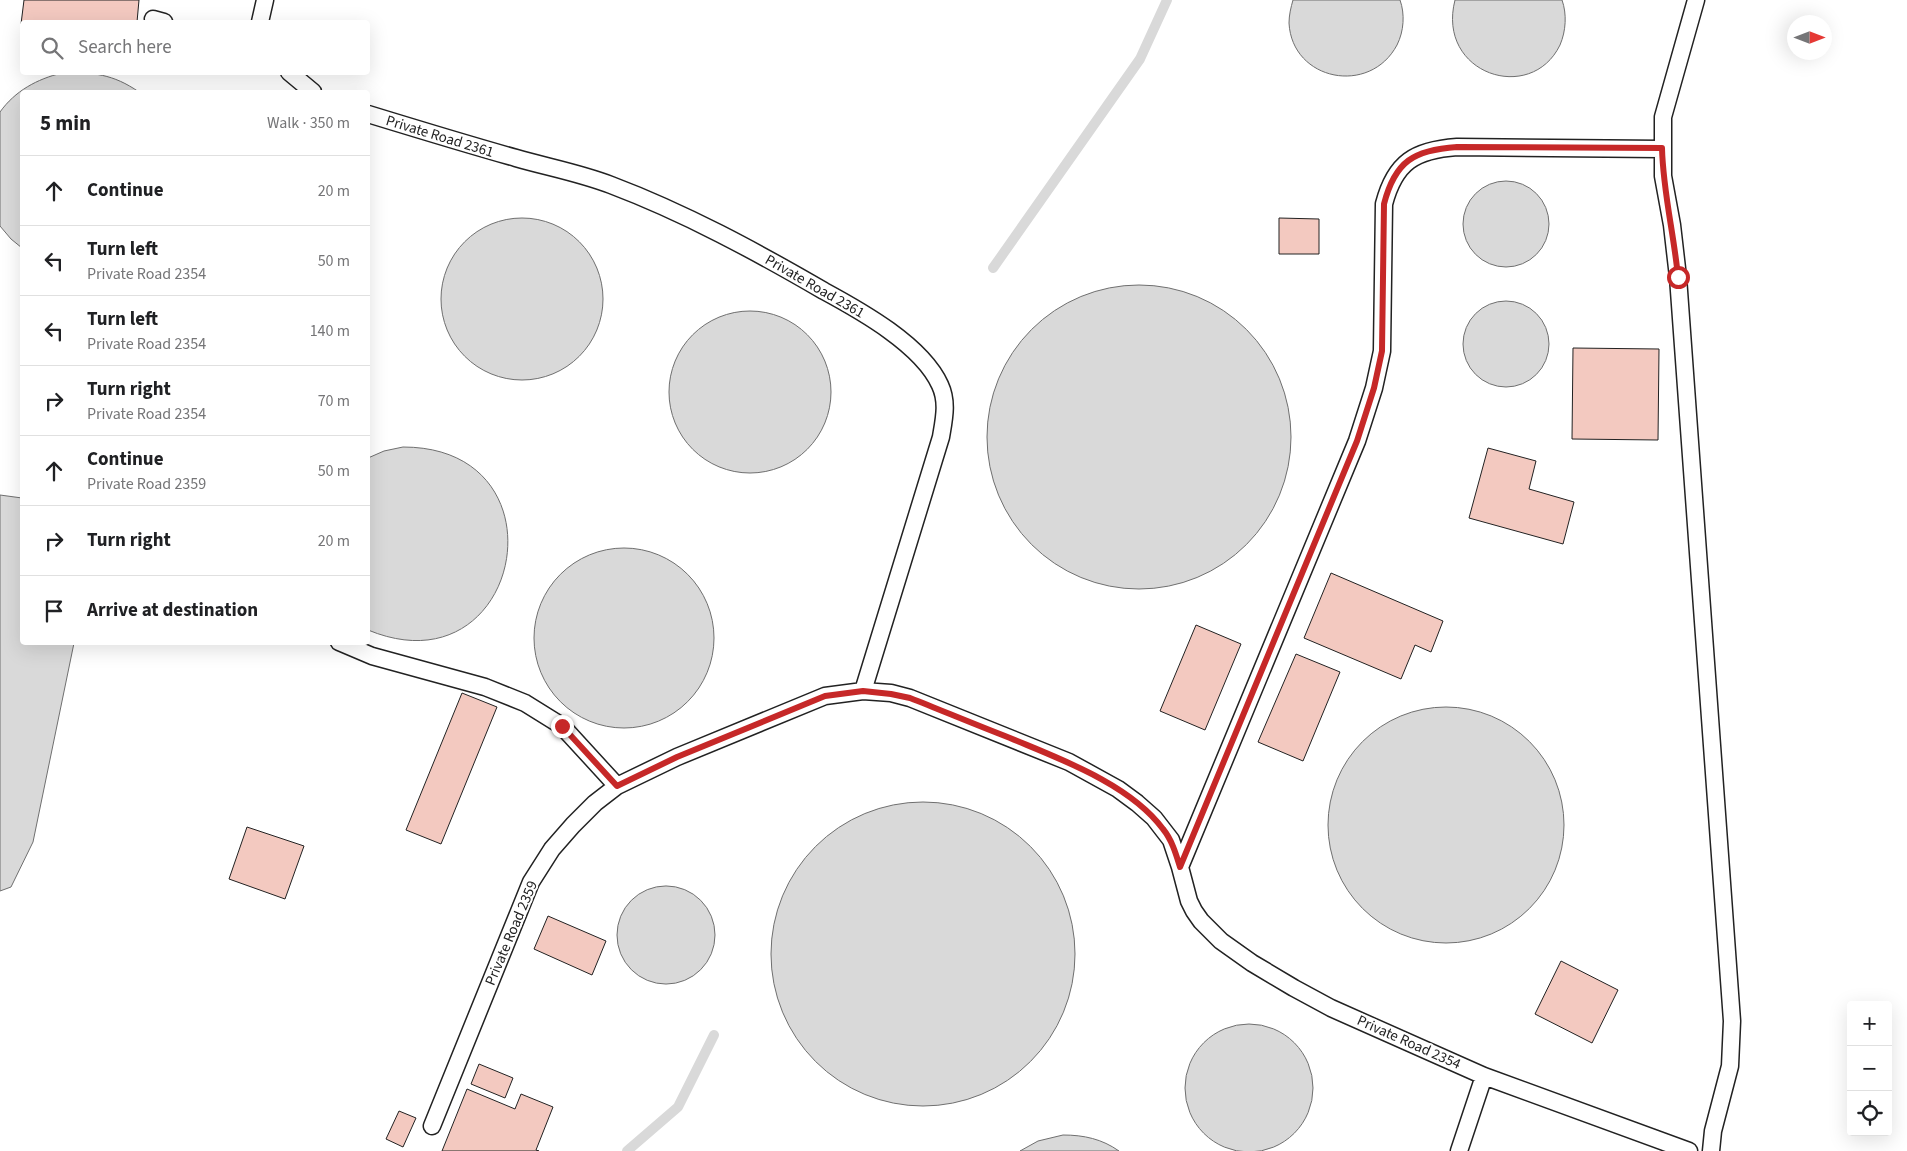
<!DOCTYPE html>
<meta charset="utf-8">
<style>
body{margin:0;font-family:"Source Sans 3",sans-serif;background:#f6f6f6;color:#202124}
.controls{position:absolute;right:15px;bottom:15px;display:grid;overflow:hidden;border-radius:5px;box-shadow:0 5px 20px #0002}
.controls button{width:45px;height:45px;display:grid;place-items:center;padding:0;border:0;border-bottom:1px solid #e0e0e0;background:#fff;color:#202124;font:25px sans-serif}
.compass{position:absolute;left:1787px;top:15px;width:45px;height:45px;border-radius:50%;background:#fff;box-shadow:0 5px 20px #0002;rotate:90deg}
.stop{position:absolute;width:15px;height:15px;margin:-11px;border:4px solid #c62828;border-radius:50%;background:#fff}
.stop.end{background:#c62828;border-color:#fff;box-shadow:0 1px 5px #0008}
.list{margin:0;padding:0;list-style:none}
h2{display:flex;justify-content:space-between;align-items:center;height:65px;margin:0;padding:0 20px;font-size:21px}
h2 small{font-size:16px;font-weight:400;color:#757577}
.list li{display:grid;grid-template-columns:32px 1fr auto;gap:15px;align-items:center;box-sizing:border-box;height:70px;padding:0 20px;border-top:1px solid #e0e0e0}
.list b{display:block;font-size:19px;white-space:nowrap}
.list p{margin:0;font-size:16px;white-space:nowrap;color:#757577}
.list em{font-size:16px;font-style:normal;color:#757577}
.icon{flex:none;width:28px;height:28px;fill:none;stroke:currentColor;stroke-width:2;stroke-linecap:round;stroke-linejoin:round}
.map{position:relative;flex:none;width:1907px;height:1151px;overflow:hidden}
.search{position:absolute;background:#fff;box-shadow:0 5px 20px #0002;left:20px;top:20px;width:350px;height:55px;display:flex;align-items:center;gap:12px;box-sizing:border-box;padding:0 18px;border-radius:5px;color:#757577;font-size:19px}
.panel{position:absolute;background:#fff;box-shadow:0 5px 20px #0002;left:20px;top:90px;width:350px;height:555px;border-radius:5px}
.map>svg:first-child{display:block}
.water{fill:#d9d9d9;stroke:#6f6f6f}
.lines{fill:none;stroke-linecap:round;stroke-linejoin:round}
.stream{stroke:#d9d9d9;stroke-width:10}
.building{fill:#f3c9c0;stroke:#222}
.lane-casing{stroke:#222;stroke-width:19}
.lane{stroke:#fff;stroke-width:16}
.route{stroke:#c62828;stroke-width:6}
.labels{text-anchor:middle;stroke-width:4;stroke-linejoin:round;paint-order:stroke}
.street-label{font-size:15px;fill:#222;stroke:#fff}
</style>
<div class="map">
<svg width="1907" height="1151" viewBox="0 0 1907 1151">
<rect width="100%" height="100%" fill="#fff"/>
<path class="water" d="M 1293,0 L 1400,0 C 1405,14 1404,31 1397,45 C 1370,96 1292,81 1289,23 C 1289,15 1291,7 1293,0 Z
M 1455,0 L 1562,0 C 1567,14 1566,31 1560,45 C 1531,105 1436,74 1455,0 Z
M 62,73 C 93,72 113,74 139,92 L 22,92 L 22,248 L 11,239 L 0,226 L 0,112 C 15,91 37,79 62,73 Z
M1463 224a43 43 0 1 1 86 0a43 43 0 1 1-86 0Z
M441 299a81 81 0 1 1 162 0a81 81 0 1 1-162 0Z
M987 437a152 152 0 1 1 304 0a152 152 0 1 1-304 0Z
M1463 344a43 43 0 1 1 86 0a43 43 0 1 1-86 0Z
M669 392a81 81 0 1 1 162 0a81 81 0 1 1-162 0Z
M 403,447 C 570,447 522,694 368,630 L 368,458 L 384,451 Z
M 0,495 L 22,498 L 22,642 L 74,643 L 33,842 L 11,887 L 0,891 Z
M534 638a90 90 0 1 1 180 0a90 90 0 1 1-180 0Z
M1328 825a118 118 0 1 1 236 0a118 118 0 1 1-236 0Z
M771 954a152 152 0 1 1 304 0a152 152 0 1 1-304 0Z
M617 935a49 49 0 1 1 98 0a49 49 0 1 1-98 0Z
M1185 1088a64 64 0 1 1 128 0a64 64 0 1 1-128 0Z
M 1063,1135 C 1084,1135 1102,1139 1119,1151 L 1020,1151 L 1038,1141 Z"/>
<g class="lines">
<path class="stream" d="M 993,268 L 1140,59 L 1167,0
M 627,1151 L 678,1107 L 714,1035"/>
</g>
<path class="building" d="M 24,0 L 139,0 L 137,22 L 22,22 L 22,24 L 21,24 Z
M 1279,218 L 1319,219 L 1319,254 L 1279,254 Z
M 1573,348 L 1659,349 L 1658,440 L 1572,439 Z
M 1488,448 L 1536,461 L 1529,489 L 1574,502 L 1563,544 L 1469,518 Z
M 1331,573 L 1443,621 L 1431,652 L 1415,645 L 1401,679 L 1304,638 Z
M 1196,625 L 1241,644 L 1205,730 L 1160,711 Z
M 1296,654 L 1340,672 L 1303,761 L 1258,742 Z
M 462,693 L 497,707 L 441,844 L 406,830 Z
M 247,827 L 304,846 L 285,899 L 229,879 Z
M 548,916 L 606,941 L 592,975 L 534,949 Z
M 1561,961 L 1618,990 L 1592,1043 L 1535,1014 Z
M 479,1064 L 513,1078 L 505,1098 L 471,1084 Z
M 467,1089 L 515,1109 L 521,1094 L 553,1107 L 536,1150 L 539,1151 L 442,1151 Z
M 399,1111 L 416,1118 L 403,1147 L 386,1139 Z"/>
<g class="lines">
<defs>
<path id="lane" d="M 1696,0 L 1663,117 L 1663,176 L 1672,225 L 1678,277 L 1732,1021 L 1730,1066 L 1713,1131 L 1711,1151
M 153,19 L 164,22
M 260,22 L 265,0
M 289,72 L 313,92
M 368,114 C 417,129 466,144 516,158 C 547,167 580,173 611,185 C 685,213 755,251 824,291 C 861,311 922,345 940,385 C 948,402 944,419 941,437 L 863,691
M 339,642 L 372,656 L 485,687 L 525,703 L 562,726 L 617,786
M 1180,867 L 1357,441 L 1374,388 L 1382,351 L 1384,204 C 1395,162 1415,150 1457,147 L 1661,149
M 432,1126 L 531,882 L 552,849 L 573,825 L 595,803 L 617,786 L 677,757 L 825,696 L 863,691 L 891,693 L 910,698 L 1069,762 L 1118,789 L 1137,803 L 1154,818 L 1171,840 L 1180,867 L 1189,901 L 1194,911 L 1201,921 L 1221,941 L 1252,963 L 1294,988 L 1331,1008 L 1484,1076 L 1689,1151
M 1459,1151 L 1484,1076"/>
</defs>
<use href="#lane" class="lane-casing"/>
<use href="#lane" class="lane"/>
</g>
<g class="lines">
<path class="route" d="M 562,726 L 617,786 L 677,757 L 825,696 L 863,691 L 891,694 L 910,698 C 943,711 976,725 1010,738 C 1060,759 1130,784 1163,829 C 1172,840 1176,854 1180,867 L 1357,441 L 1374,388 L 1382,351 L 1384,204 C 1395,161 1414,150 1457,147 L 1662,148 C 1663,192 1674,234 1678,277"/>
</g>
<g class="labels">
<g class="street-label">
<text transform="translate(440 136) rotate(17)" y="5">Private Road 2361</text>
<text transform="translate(815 286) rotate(30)" y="5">Private Road 2361</text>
<text transform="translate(511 933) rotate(-67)" y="5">Private Road 2359</text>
<text transform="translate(1409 1042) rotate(24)" y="5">Private Road 2354</text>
</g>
</g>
</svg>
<div class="controls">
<button>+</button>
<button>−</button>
<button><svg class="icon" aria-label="locate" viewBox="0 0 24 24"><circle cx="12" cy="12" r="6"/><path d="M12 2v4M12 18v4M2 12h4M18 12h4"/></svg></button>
</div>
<svg class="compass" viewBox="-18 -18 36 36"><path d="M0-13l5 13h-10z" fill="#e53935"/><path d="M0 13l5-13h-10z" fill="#757577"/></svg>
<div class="stop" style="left:1678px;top:277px"></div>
<div class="stop end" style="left:562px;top:726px"></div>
<div class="search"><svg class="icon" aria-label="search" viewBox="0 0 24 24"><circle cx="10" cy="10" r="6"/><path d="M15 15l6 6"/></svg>Search here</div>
<section class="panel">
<h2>5 min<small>Walk · 350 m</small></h2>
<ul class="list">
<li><svg class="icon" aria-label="ahead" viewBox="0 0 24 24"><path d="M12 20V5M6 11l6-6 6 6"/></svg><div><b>Continue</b></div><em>20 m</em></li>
<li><svg class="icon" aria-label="left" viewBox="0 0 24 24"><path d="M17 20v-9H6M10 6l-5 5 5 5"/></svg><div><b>Turn left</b><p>Private Road 2354</p></div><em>50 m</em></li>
<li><svg class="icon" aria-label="left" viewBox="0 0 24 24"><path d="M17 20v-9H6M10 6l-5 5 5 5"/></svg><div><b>Turn left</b><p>Private Road 2354</p></div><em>140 m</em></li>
<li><svg class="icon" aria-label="right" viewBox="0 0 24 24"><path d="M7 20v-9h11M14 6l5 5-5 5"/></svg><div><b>Turn right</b><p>Private Road 2354</p></div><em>70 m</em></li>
<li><svg class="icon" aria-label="ahead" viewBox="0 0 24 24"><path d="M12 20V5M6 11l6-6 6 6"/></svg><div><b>Continue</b><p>Private Road 2359</p></div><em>50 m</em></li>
<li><svg class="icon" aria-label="right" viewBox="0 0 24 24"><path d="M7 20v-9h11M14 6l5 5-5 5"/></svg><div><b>Turn right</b></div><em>20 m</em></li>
<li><svg class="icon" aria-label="arrive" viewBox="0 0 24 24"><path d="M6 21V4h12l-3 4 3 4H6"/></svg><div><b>Arrive at destination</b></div></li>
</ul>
</section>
</div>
